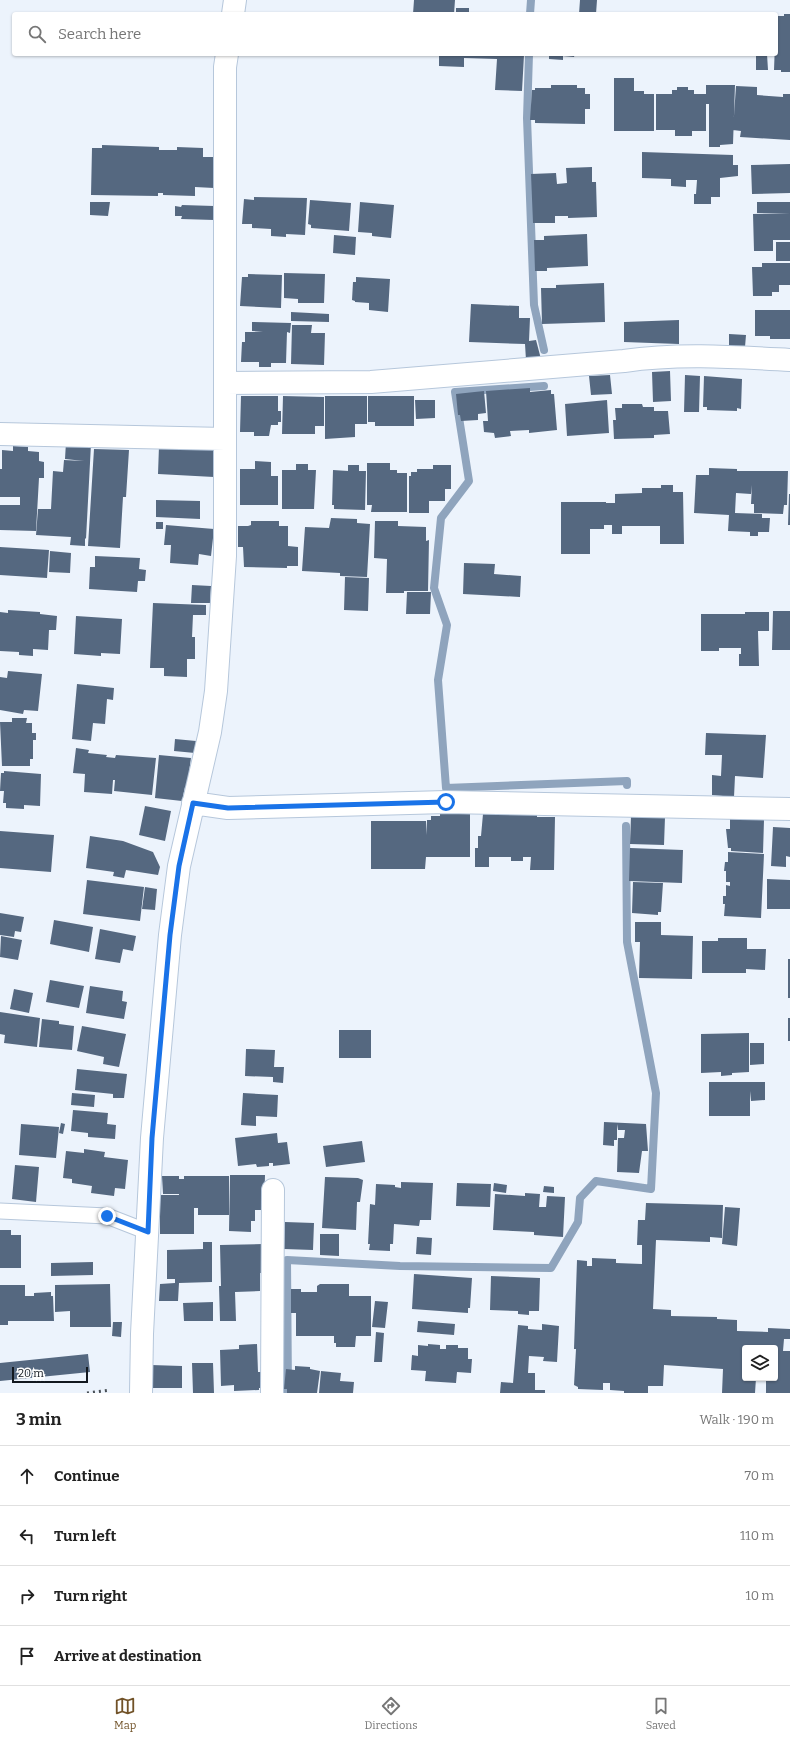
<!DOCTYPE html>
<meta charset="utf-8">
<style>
body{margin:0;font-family:Bitter,serif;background:#f2f2f2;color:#222}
.controls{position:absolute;right:12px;bottom:12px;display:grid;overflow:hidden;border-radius:4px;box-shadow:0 1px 3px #0004}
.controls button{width:36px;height:36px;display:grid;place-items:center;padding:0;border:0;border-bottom:1px solid #e0e0e0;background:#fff;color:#222;font:20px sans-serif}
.scale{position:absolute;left:12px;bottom:10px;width:76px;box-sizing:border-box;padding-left:4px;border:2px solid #12181f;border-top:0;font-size:11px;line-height:14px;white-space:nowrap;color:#12181f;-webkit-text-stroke:3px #fff;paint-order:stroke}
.stop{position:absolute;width:12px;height:12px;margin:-9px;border:3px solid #1a73e8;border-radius:50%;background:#fff}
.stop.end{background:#1a73e8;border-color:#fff;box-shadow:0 1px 4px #0008}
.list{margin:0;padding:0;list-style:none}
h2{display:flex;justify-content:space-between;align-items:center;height:52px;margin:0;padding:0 16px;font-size:17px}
h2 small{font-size:13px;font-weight:400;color:#767676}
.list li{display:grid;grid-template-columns:26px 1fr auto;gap:12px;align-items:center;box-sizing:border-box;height:60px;padding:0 16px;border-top:1px solid #e0e0e0}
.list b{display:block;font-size:15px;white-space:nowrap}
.list em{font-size:13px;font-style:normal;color:#767676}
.icon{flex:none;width:22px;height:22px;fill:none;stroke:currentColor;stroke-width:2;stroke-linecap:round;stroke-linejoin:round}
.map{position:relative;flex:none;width:790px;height:1393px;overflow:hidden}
.search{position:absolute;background:#fff;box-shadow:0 1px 3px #0004;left:12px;right:12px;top:12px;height:44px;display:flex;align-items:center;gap:10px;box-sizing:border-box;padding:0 14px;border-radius:4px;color:#767676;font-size:15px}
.sheet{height:292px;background:#fff}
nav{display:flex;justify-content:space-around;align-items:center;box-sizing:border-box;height:56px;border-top:1px solid #e0e0e0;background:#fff;font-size:11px;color:#767676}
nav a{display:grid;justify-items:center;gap:2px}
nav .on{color:#715228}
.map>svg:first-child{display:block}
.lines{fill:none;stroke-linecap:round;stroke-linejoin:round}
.stream{stroke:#8fa4bd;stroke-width:8}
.building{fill:#556880}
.lane-casing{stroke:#b6c7db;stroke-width:17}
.street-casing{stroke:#b6c7db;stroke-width:24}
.lane{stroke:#fff;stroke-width:15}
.street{stroke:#fff;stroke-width:22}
.rail{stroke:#484f56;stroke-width:3;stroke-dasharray:2 4;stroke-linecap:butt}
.route{stroke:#1a73e8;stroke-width:5}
</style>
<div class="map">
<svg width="790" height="1393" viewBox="0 0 790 1393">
<rect width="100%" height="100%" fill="#ecf3fc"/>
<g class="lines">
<path class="stream" d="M 530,14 L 531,0
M 529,54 L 527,118 L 534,305 L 544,350
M 544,386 L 455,392 L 469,481 L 441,518 L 434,588 L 447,625 L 438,680 L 446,788 L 627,781 L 627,785
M 288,1393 L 287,1260 L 400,1266 L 551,1268 L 578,1222 L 580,1198 L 596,1181 L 651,1189 L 656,1093 L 627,942 L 626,826"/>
</g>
<path class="building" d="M 414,0 L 455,0 L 454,14 L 413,14 Z
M 580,0 L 597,0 L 596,14 L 579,14 Z
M 456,8 L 469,8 L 469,14 L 456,14 Z
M 784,14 L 790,14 L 790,72 L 781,72 L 781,70 L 774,70 L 776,16 L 784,16 Z
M 439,54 L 524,55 L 522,91 L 495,90 L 497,59 L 464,58 L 464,67 L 439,66 Z
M 549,54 L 575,54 L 574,57 L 563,56 L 563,60 L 549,59 Z
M 756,54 L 767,54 L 768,70 L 756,70 Z
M 614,78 L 634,78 L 634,91 L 644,91 L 644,94 L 654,94 L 654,131 L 614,131 Z
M 551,85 L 577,85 L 577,88 L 585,88 L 585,94 L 590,94 L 590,109 L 585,109 L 585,124 L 535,123 L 535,120 L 530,120 L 532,90 L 535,90 L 535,88 L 551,88 Z
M 706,85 L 735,85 L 733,144 L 720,145 L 720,147 L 709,147 L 709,104 L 706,104 L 706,131 L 692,131 L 692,136 L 675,136 L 675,130 L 656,130 L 656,94 L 672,94 L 672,90 L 677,90 L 677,87 L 688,87 L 688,90 L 694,90 L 694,94 L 706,94 Z
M 736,86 L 757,87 L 757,95 L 783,97 L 783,94 L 790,94 L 790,140 L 740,137 L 741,131 L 733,130 Z
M 102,145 L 159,147 L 159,150 L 177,150 L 177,147 L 203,148 L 203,157 L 215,157 L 214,188 L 195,187 L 195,196 L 163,195 L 163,193 L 158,193 L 158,196 L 91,195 L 92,148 L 102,148 Z
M 642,152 L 733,155 L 733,165 L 738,165 L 738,176 L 720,178 L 720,197 L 711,197 L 711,204 L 694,204 L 694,194 L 696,194 L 697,180 L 686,180 L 686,187 L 671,186 L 671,179 L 642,178 Z
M 790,164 L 790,193 L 752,194 L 751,165 Z
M 592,167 L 592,182 L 596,182 L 597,217 L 568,218 L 568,216 L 555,216 L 555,223 L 533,223 L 531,174 L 556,173 L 557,184 L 567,183 L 566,168 Z
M 254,197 L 307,198 L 305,235 L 286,234 L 286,237 L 271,236 L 271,229 L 252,228 L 252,224 L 242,224 L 244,199 L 254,200 Z
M 310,200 L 351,203 L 349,231 L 311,228 L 311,225 L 308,224 Z
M 90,202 L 110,202 L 108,216 L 90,215 Z
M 360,202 L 394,205 L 391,238 L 372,236 L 372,233 L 358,232 Z
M 757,202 L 790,202 L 790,213 L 757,213 Z
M 182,205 L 214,206 L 214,220 L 181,219 L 182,216 L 175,216 L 175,206 L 181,207 Z
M 790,213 L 790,240 L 773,240 L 773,251 L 754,251 L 753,214 Z
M 587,234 L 588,266 L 547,268 L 547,271 L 535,271 L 534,240 L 544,240 L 544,236 Z
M 334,235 L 356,237 L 355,255 L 333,253 Z
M 776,242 L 790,242 L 790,261 L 776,261 Z
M 762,263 L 790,263 L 790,285 L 779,285 L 779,292 L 772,292 L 772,296 L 753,296 L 752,267 L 762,267 Z
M 284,273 L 325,274 L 324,303 L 298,303 L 298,299 L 284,298 Z
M 248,274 L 282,275 L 281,308 L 240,306 L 242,277 L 248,277 Z
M 356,277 L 390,279 L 388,312 L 369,310 L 369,303 L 355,302 L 355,301 L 352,300 L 353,282 L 356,282 Z
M 604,283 L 605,322 L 542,324 L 541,288 L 556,288 L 556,285 Z
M 471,304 L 519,306 L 519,318 L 530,318 L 529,341 L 536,340 L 541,359 L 526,360 L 525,344 L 469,342 Z
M 755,310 L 790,310 L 790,339 L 770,339 L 770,336 L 755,336 Z
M 291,312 L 329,314 L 329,322 L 291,321 Z
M 679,320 L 679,344 L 624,342 L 624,322 Z
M 252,322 L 291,323 L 290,333 L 287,332 L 286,363 L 271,363 L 271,367 L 259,367 L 259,362 L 241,362 L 242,342 L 245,342 L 245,332 L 263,332 L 252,331 Z
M 292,325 L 312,325 L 311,333 L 325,333 L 324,365 L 291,364 Z
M 729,334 L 746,335 L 745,347 L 729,346 Z
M 670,371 L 671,401 L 653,402 L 652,372 Z
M 610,375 L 612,394 L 591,395 L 589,376 Z
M 685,375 L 700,376 L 699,412 L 684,412 Z
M 704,376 L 742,379 L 741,409 L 737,408 L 737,411 L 707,410 L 707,407 L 703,407 Z
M 530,388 L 530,392 L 551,390 L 551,394 L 554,394 L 557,430 L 529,433 L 529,430 L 510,431 L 511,436 L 495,438 L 494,433 L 484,432 L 483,421 L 488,421 L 486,391 Z
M 484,391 L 486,413 L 478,414 L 478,420 L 461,421 L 460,415 L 458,415 L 456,394 Z
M 241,396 L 278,396 L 278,411 L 281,411 L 281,422 L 278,422 L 278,425 L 271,425 L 269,436 L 254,436 L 254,432 L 240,432 Z
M 283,396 L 324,397 L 324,426 L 315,426 L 315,434 L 282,434 Z
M 325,396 L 367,396 L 367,424 L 355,424 L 355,437 L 325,439 Z
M 368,396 L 414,396 L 414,426 L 375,426 L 375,422 L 368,422 Z
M 415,400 L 435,400 L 435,418 L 416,419 Z
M 607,400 L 609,433 L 567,436 L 565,404 Z
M 622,404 L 642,404 L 643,407 L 654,407 L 654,411 L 668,411 L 670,434 L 654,435 L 654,438 L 614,439 L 613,420 L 616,420 L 615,408 L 622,408 Z
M 66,442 L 91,444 L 86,539 L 85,538 L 85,546 L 70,545 L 71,537 L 36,535 L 38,509 L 51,509 L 53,471 L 63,472 L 64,460 L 84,461 L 65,459 Z
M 13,446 L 28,447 L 28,451 L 39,452 L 39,461 L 44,462 L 44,478 L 39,478 L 36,531 L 0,530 L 0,505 L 20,505 L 20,497 L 0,497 L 0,469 L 2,469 L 2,450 L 13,451 Z
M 159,446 L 216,448 L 214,477 L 158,474 Z
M 94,449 L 129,450 L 126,497 L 123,497 L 120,548 L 88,546 Z
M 255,461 L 271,462 L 271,476 L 278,476 L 278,505 L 240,505 L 240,469 L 255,469 Z
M 367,463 L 390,463 L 390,470 L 397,470 L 397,473 L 407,473 L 407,512 L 371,512 L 372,505 L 367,505 Z
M 296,464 L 308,464 L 308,470 L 316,470 L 314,509 L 282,509 L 282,470 L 296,470 Z
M 348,465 L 359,465 L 359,471 L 366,471 L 365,510 L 334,509 L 334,505 L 332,505 L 333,470 L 348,471 Z
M 433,465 L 451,465 L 451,489 L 445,489 L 445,501 L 429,501 L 429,513 L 409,513 L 409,476 L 411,476 L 411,472 L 417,472 L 417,469 L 433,469 Z
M 709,468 L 737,469 L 737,471 L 788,471 L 787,505 L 784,505 L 783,514 L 754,513 L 754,504 L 751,504 L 752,485 L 751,494 L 736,493 L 735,513 L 762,514 L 762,518 L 770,518 L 769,532 L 758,532 L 758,536 L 750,536 L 750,532 L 728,531 L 729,515 L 694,513 L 696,475 L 709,475 Z
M 661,485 L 673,485 L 673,492 L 683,492 L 684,544 L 660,544 L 660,526 L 622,526 L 622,534 L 612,534 L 612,525 L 604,525 L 604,529 L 590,529 L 590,554 L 561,554 L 561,502 L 606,502 L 606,503 L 615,503 L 615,494 L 642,493 L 642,488 L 661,488 Z
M 789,494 L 790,494 L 790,525 L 788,525 Z
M 156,500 L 200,501 L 200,519 L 156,517 Z
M 331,518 L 357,519 L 357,523 L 370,524 L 367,577 L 340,576 L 340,573 L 302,571 L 305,527 L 329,528 Z
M 251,521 L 279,521 L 279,526 L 288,526 L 288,546 L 298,547 L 298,566 L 287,566 L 287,568 L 244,567 L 243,547 L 238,547 L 238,526 L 248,526 L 251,525 Z
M 375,521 L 398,521 L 398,526 L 426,527 L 426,541 L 429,540 L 428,591 L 404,591 L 404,593 L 386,593 L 387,559 L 374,558 Z
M 156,522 L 163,522 L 163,529 L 156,529 Z
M 166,525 L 214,529 L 211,556 L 199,554 L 198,565 L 170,563 L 171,545 L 164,545 Z
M 0,547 L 49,550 L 47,578 L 0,575 Z
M 50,551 L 71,553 L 70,573 L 49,572 Z
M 95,556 L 140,558 L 139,569 L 146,570 L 145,581 L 138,581 L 137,592 L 89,589 L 90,567 L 95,567 Z
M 464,563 L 495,564 L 494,574 L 521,576 L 520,597 L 463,594 Z
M 345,577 L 369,578 L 368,611 L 344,610 Z
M 192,585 L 211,586 L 210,603 L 191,603 Z
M 407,592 L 431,592 L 430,614 L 406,614 Z
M 153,603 L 206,605 L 206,615 L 193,615 L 192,637 L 195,637 L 195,659 L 187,659 L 187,677 L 164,676 L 164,668 L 150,668 Z
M 8,610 L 40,612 L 40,614 L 57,616 L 56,630 L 49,630 L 48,650 L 33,649 L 33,656 L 19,655 L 19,652 L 0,651 L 0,612 L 8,613 Z
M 773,611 L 790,611 L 790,650 L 772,650 Z
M 745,612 L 769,612 L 769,631 L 758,631 L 759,666 L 739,666 L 739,654 L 741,654 L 741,648 L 719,648 L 719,651 L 701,651 L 701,614 L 745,614 Z
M 76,616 L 122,619 L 120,654 L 101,653 L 101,656 L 74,654 Z
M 8,671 L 42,674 L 38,711 L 24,710 L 23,714 L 0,710 L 0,677 L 7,678 Z
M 77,684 L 114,688 L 113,700 L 107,699 L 105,724 L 93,723 L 91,741 L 72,739 Z
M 12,718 L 27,718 L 26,723 L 32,723 L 32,733 L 36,733 L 36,740 L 33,740 L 33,759 L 30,759 L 30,766 L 2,766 L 0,722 L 12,722 Z
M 706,733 L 766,735 L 763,778 L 735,776 L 734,797 L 712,795 L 712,775 L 721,776 L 722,755 L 705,755 Z
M 175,739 L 196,741 L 195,753 L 174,751 Z
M 76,748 L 89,750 L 88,753 L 107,755 L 106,757 L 115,758 L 116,755 L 156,758 L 152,795 L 114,791 L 115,780 L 113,780 L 112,794 L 84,792 L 85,774 L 73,773 Z
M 159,755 L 191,758 L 187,787 L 185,787 L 182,801 L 155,798 Z
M 4,771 L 41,774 L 40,806 L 24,805 L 24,809 L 6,808 L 6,803 L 3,803 L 4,791 L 0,791 L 1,773 L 4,773 Z
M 145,806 L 171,811 L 165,841 L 139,835 Z
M 440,814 L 470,814 L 470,857 L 426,857 L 425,869 L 371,869 L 371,821 L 426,821 L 427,835 L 427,820 L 431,820 L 431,816 L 440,816 Z
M 483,814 L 537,815 L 537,817 L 555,817 L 554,870 L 530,870 L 531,857 L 523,857 L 523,861 L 511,861 L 511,857 L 489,857 L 489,867 L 475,867 L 475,848 L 478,848 L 478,836 L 481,836 Z
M 631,816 L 665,817 L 664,845 L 630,844 Z
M 730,819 L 764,820 L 763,853 L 731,851 L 731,848 L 728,848 L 726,829 L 730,829 Z
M 773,827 L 790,828 L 790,857 L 786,856 L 786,867 L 771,866 Z
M 0,831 L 54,835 L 51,872 L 0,868 Z
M 90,836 L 123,841 L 153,852 L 160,867 L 158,875 L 126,870 L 124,878 L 113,876 L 114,872 L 86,868 Z
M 630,848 L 683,850 L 682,883 L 629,881 Z
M 728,852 L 764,854 L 761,918 L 724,916 L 725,904 L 723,904 L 723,896 L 726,896 L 726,885 L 730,886 L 730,882 L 726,882 L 726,871 L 724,871 L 725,862 L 728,862 Z
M 767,879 L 790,880 L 790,909 L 767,909 Z
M 87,880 L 144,887 L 140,921 L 83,914 Z
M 633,882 L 663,883 L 661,912 L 658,912 L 658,915 L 632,913 Z
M 145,887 L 157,889 L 155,910 L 142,909 Z
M 0,913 L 24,917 L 21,932 L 15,931 L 14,937 L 0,935 Z
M 54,920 L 93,927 L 89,952 L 50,944 Z
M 635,922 L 661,922 L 661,935 L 693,936 L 692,979 L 639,978 L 640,942 L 635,942 Z
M 100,929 L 136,936 L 133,951 L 123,949 L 120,963 L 95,959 Z
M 1,936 L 22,940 L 18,960 L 0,957 Z
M 718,938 L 747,938 L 747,949 L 766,949 L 765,970 L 746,969 L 746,973 L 702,973 L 702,941 L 718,941 Z
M 788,959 L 790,959 L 790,998 L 788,998 Z
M 50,980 L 84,986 L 79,1008 L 46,1002 Z
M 90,986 L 123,991 L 122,1001 L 127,1002 L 124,1019 L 86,1013 Z
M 14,989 L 33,993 L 29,1013 L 10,1009 Z
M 0,1012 L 40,1018 L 37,1047 L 4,1043 L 5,1035 L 0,1034 Z
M 788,1018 L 790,1018 L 790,1041 L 788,1041 Z
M 42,1019 L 59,1021 L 59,1024 L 74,1026 L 72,1050 L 39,1047 Z
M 82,1026 L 126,1034 L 119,1067 L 103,1064 L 104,1057 L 77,1051 Z
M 339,1030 L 371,1030 L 371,1058 L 339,1058 Z
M 749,1033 L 749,1072 L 732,1073 L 732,1075 L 721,1076 L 721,1072 L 701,1073 L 701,1034 Z
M 750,1043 L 764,1043 L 764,1064 L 750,1065 Z
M 246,1049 L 275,1050 L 274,1067 L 284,1067 L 283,1083 L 273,1082 L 273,1077 L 245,1076 Z
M 77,1069 L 127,1074 L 124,1098 L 113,1098 L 113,1094 L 75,1090 Z
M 709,1082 L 765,1082 L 765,1100 L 751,1101 L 750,1091 L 750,1116 L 709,1116 Z
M 72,1093 L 95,1095 L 94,1107 L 71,1105 Z
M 243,1093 L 278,1095 L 277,1117 L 256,1116 L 256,1126 L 241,1125 Z
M 73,1110 L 108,1113 L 107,1124 L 116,1125 L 115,1139 L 88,1137 L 88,1133 L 71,1131 Z
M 604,1122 L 646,1124 L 648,1151 L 642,1151 L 639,1173 L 617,1172 L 618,1138 L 624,1138 L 625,1130 L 618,1130 L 617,1124 L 617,1140 L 614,1140 L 614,1146 L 603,1145 Z
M 61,1123 L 65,1124 L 63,1134 L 59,1133 Z
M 21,1124 L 59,1127 L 56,1158 L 19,1155 Z
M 277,1133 L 278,1143 L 287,1142 L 290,1164 L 273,1166 L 273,1163 L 269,1163 L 269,1166 L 257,1167 L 256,1164 L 238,1166 L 235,1138 Z
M 362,1141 L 365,1162 L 326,1167 L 323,1146 Z
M 84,1149 L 105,1152 L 104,1157 L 128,1160 L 125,1189 L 115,1188 L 114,1196 L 91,1193 L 92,1186 L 72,1183 L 72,1179 L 63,1178 L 66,1151 L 84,1153 Z
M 15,1165 L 39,1167 L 36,1202 L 12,1199 Z
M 230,1175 L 265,1175 L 264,1210 L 255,1210 L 255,1221 L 251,1221 L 251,1232 L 229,1231 Z
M 162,1176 L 179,1176 L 179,1194 L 163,1194 Z
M 184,1176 L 229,1176 L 229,1215 L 198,1215 L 198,1208 L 194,1208 L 194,1234 L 160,1234 L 160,1195 L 179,1195 L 179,1179 L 184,1179 Z
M 325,1177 L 358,1178 L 363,1180 L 360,1202 L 357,1202 L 356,1230 L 322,1228 Z
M 401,1182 L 433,1183 L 431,1220 L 420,1220 L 419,1226 L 394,1224 L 393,1244 L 390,1244 L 390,1251 L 369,1250 L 370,1244 L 368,1244 L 370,1204 L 375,1205 L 376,1184 L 395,1185 L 395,1187 L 401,1188 Z
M 457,1183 L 491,1184 L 490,1207 L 456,1206 Z
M 494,1183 L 507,1185 L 506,1193 L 493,1191 Z
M 544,1186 L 554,1187 L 554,1193 L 543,1192 Z
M 525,1193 L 540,1194 L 539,1207 L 546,1207 L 547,1196 L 565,1197 L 563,1237 L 534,1235 L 534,1232 L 493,1230 L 495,1194 L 525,1196 Z
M 646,1203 L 723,1205 L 722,1238 L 710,1237 L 710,1242 L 656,1240 L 653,1309 L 671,1310 L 671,1316 L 717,1317 L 717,1319 L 737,1320 L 737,1331 L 768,1332 L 768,1328 L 790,1329 L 790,1339 L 784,1339 L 783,1351 L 790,1351 L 790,1393 L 766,1393 L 766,1378 L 775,1378 L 775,1348 L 745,1348 L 745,1378 L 756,1378 L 755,1393 L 722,1393 L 723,1369 L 664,1365 L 663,1386 L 648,1386 L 648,1393 L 624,1393 L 624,1391 L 610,1390 L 610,1383 L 603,1383 L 603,1390 L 578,1389 L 578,1387 L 574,1385 L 576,1349 L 574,1349 L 577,1260 L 587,1261 L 587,1266 L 592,1266 L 592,1258 L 616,1259 L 616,1263 L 642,1264 L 642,1245 L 637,1245 L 638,1220 L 645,1220 Z
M 725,1207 L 740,1208 L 737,1246 L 722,1244 Z
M 285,1222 L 314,1223 L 313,1250 L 284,1249 Z
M 0,1230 L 11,1230 L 11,1235 L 21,1235 L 21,1268 L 0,1268 Z
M 320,1234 L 339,1234 L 339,1256 L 320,1255 Z
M 417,1237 L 432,1238 L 431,1255 L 416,1254 Z
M 203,1242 L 212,1242 L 212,1282 L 179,1283 L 178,1301 L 159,1301 L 160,1284 L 175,1283 L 175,1279 L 167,1279 L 167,1250 L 203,1249 Z
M 263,1244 L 264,1273 L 260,1273 L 260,1291 L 235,1292 L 236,1321 L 220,1321 L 219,1286 L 221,1286 L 220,1245 Z
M 93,1262 L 93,1275 L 51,1276 L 51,1263 Z
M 414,1274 L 472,1278 L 470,1308 L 468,1308 L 468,1313 L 412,1309 Z
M 491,1276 L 540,1278 L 539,1311 L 529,1311 L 529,1315 L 518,1314 L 518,1311 L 490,1310 Z
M 110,1284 L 111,1327 L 70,1327 L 70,1311 L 55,1312 L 55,1285 Z
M 320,1284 L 349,1284 L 349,1296 L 371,1296 L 371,1336 L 356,1336 L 355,1347 L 336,1347 L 336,1343 L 334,1343 L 334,1336 L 296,1336 L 296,1313 L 291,1313 L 291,1289 L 301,1289 L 301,1292 L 317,1292 L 317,1286 Z
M 0,1285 L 25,1285 L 25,1296 L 34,1296 L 34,1293 L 51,1292 L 51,1296 L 53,1296 L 54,1321 L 8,1321 L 8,1325 L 0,1325 Z
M 375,1301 L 388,1302 L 385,1328 L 372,1327 Z
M 213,1302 L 213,1321 L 184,1321 L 183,1303 Z
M 418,1321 L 455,1324 L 454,1335 L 417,1332 Z
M 113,1322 L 122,1322 L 121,1337 L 112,1336 Z
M 542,1324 L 559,1326 L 557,1362 L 543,1361 L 544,1357 L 529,1356 L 528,1373 L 535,1373 L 535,1390 L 545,1390 L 545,1393 L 500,1393 L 501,1382 L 513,1383 L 518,1325 L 528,1326 L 528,1329 L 542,1330 Z
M 376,1332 L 384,1333 L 382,1362 L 374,1362 Z
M 257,1344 L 258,1372 L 264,1372 L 264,1388 L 259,1388 L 259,1390 L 234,1391 L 234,1385 L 221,1386 L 220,1350 L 239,1349 L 239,1345 Z
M 428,1344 L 440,1345 L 440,1349 L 446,1349 L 446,1345 L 458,1345 L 458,1348 L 468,1348 L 468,1359 L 472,1359 L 471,1373 L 457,1372 L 456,1383 L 425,1381 L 426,1371 L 411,1370 L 412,1355 L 418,1356 L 418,1345 L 428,1346 Z
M 88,1354 L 90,1372 L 0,1381 L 0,1363 Z
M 192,1363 L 213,1363 L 214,1393 L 193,1393 Z
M 151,1365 L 182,1366 L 182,1388 L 151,1388 Z
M 295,1366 L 310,1367 L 310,1369 L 320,1371 L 317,1393 L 287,1393 L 287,1389 L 284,1389 L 286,1369 L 295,1370 Z
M 321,1371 L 341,1373 L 340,1381 L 354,1382 L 353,1393 L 319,1393 Z"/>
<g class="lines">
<defs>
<path id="lane" d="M 0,1211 L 107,1216 L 148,1232"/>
<path id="street" d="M 233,14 L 235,0
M 226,383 L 371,382 L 624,361 C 679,353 735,357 790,360
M 0,434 L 225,439
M 193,803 L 228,808 L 446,802 L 790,809
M 141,1393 L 142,1334 L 152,1138 L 170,935 L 179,866 L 210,732 L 216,691 L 225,556 L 225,67 L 227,54
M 272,1393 L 273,1190"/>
</defs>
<use href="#lane" class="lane-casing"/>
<use href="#street" class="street-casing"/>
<use href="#lane" class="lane"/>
<use href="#street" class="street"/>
<path class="rail" d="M 87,1393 L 110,1390"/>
</g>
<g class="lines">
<path class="route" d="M 107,1216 L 148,1232 L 152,1138 L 170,935 L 179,866 L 193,803 L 228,808 L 446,802"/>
</g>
</svg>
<div class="controls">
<button><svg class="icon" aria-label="layers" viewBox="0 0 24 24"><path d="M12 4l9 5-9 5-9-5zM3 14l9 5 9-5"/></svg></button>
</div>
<div class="scale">20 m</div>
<div class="stop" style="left:446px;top:802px"></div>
<div class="stop end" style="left:107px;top:1216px"></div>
<div class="search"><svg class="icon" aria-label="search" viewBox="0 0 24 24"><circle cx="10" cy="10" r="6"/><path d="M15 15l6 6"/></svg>Search here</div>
</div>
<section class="sheet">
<h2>3 min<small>Walk · 190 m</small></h2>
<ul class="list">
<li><svg class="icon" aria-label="ahead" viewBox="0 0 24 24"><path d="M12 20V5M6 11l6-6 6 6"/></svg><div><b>Continue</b></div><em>70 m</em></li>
<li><svg class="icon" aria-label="left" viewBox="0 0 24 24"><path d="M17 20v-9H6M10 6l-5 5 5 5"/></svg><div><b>Turn left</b></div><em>110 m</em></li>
<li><svg class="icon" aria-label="right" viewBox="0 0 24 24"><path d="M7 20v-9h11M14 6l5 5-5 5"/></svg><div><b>Turn right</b></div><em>10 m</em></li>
<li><svg class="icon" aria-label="arrive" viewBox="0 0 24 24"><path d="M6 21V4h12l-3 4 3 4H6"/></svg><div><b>Arrive at destination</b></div></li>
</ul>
</section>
<nav>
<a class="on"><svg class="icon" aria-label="map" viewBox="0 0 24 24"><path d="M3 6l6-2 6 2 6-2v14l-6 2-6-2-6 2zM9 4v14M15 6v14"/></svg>Map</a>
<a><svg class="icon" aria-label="directions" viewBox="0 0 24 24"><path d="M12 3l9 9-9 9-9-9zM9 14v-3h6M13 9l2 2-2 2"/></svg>Directions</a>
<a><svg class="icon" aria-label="saved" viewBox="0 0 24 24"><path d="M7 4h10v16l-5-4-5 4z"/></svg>Saved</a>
</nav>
